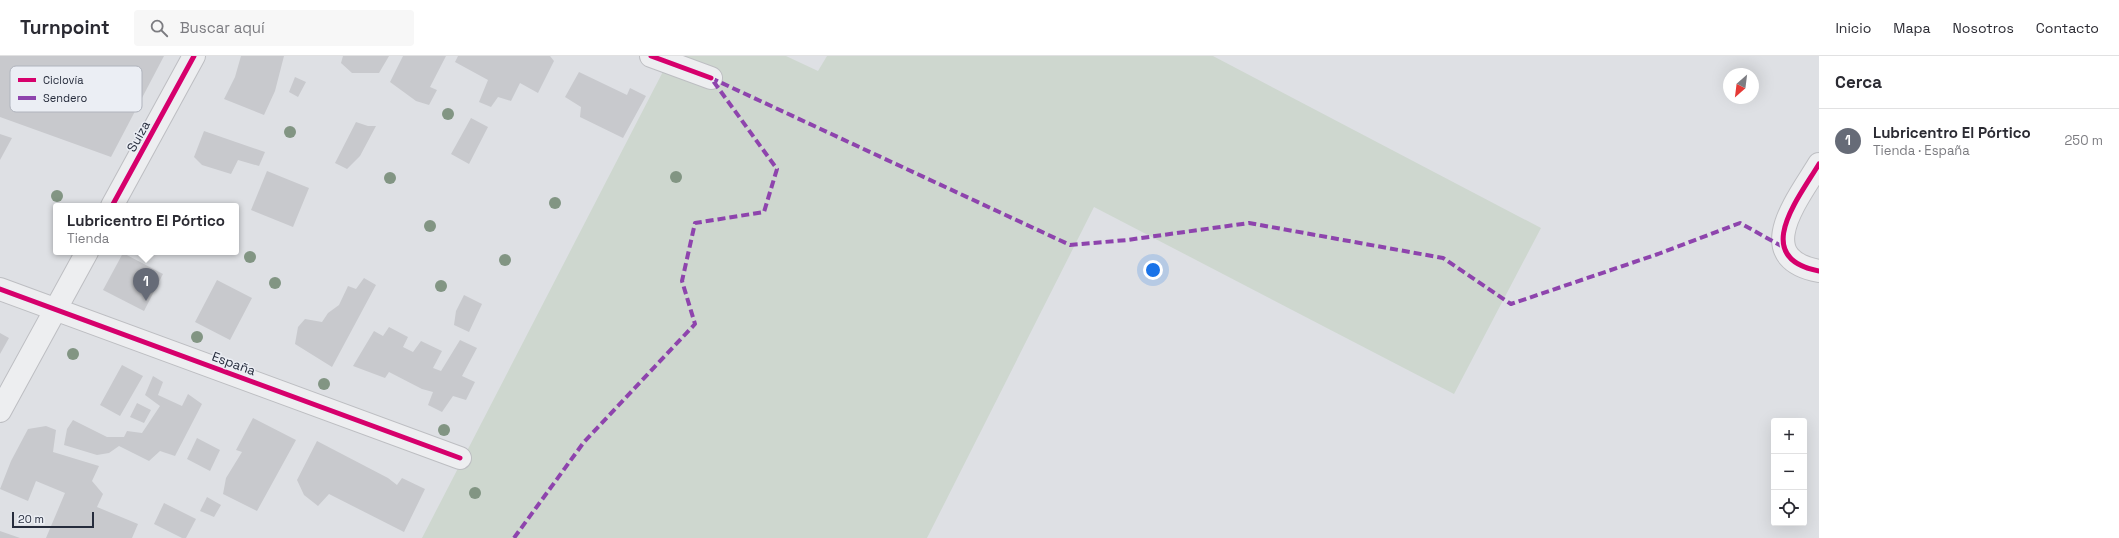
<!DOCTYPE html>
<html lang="es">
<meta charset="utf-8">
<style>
body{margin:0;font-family:"Space Grotesk",sans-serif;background:#f7f7f7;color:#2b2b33}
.controls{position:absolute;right:12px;bottom:12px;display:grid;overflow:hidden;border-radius:4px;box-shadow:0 4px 16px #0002}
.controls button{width:36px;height:36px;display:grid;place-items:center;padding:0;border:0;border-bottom:1px solid #e1e1e2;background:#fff;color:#2b2b33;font:20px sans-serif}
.compass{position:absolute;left:1723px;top:12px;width:36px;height:36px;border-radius:50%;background:#fff;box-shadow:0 4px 16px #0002;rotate:208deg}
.scale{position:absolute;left:12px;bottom:10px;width:82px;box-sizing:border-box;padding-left:4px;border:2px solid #262c3c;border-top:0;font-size:11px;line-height:14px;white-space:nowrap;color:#262c3c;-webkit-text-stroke:3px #ebeef4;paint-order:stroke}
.you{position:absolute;left:1153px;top:214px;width:14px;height:14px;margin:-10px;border:3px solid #fff;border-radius:50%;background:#1a73e8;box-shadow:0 0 0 6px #1a73e833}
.badge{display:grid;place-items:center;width:26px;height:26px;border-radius:50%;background:#666b77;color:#fff;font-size:13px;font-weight:700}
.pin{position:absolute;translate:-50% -33px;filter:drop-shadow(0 1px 2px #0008)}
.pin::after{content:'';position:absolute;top:21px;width:14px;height:12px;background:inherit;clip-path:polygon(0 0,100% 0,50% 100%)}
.popup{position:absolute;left:53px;top:147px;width:186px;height:52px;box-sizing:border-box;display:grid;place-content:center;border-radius:4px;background:#fff;filter:drop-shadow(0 1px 3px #0005);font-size:13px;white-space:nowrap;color:#7c7c81}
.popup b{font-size:15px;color:#2b2b33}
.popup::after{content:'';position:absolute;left:50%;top:100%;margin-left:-8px;border:8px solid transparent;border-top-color:#fff}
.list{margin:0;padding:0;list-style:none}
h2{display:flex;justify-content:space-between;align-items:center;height:52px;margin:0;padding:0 16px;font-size:17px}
h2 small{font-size:13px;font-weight:400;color:#7c7c81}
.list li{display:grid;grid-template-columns:26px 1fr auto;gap:12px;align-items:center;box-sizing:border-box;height:64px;padding:0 16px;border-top:1px solid #e1e1e2}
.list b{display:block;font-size:15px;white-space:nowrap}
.list p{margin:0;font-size:13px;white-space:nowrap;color:#7c7c81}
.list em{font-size:13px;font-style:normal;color:#7c7c81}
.icon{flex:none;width:22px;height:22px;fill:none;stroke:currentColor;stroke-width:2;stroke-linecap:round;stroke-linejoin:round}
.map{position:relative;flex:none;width:1819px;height:482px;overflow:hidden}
header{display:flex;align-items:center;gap:24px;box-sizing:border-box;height:56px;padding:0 20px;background:#fff;border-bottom:1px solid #e1e1e2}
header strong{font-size:19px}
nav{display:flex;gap:22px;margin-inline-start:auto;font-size:14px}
.search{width:280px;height:36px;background:#f7f7f7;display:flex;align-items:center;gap:10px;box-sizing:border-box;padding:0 14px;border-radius:4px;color:#7c7c81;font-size:15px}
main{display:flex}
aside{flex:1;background:#fff}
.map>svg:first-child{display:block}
.green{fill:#ced7cf}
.building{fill:#c8c9cd}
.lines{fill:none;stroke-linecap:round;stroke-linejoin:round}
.minor-casing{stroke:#bdbec2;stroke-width:24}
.minor{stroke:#edeef0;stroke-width:22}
.quiet{stroke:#8e44ad;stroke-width:4;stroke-dasharray:8 4;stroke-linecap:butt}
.cycleway-casing{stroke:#ebeef4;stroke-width:8}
.cycleway{stroke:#d6006c;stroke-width:5}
.tree{fill:#829583}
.labels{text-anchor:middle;stroke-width:3;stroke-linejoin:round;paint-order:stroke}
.street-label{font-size:13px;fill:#262c3c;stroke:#ebeef4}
.key{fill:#ebeef4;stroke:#b0b4bd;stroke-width:1}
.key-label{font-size:11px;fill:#262c3c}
</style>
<header>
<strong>Turnpoint</strong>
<div class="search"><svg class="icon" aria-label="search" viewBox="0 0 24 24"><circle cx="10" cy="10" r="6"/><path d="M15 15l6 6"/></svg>Buscar aquí</div>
<nav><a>Inicio</a><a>Mapa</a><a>Nosotros</a><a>Contacto</a></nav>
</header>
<main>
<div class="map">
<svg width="1819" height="482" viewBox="0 0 1819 482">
<rect width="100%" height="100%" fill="#dee0e4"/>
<path class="green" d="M 671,0 L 786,0 L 818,15 L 827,0 L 1213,0 L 1541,172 L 1454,338 L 1094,151 L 927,482 L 422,482 Z"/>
<path class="building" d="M 0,0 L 164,0 L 111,101 L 0,61 Z
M 241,0 L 284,0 L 275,35 L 264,59 L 224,43 L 235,21 Z
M 343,0 L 389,0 L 379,17 L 352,17 L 341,7 Z
M 403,0 L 446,0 L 430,31 L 437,34 L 429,49 L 416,45 L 390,26 Z
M 458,0 L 550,0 L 554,5 L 538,37 L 520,27 L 511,45 L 498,41 L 491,51 L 479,46 L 488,24 L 455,6 Z
M 579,16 L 627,39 L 630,32 L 646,40 L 623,82 L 580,61 L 581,51 L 565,41 Z
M 295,21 L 306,26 L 298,41 L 289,36 Z
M 471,62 L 488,71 L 469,108 L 451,98 Z
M 356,66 L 368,70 L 376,70 L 360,100 L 347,113 L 335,107 Z
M 204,75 L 265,96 L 259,110 L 238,104 L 231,118 L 202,109 L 194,101 Z
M 0,78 L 12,82 L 0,104 Z
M 267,115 L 309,132 L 293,171 L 251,154 Z
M 123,197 L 163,218 L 144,255 L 103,234 Z
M 364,222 L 376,229 L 332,311 L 295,288 L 298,271 L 305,263 L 322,266 L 328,257 L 339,249 L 348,230 L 356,233 Z
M 217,224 L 252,242 L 230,284 L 195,266 Z
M 464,239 L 482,248 L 469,276 L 454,269 L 456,255 Z
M 389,271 L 408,281 L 403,291 L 413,296 L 421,285 L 442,295 L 433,312 L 441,315 L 460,284 L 477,292 L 462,320 L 475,326 L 466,344 L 453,340 L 442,356 L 428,349 L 433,336 L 422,333 L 389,316 L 385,322 L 353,310 L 374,275 L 383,280 Z
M 0,277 L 9,282 L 0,298 Z
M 122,309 L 143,320 L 120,360 L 100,349 Z
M 153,320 L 163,326 L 158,339 L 182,350 L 188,338 L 202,348 L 175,400 L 160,395 L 149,405 L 119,390 L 109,397 L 97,399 L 64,389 L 67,373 L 73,364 L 107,381 L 124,381 L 127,375 L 142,377 L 160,350 L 145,339 Z
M 137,347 L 151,354 L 144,367 L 130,361 Z
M 253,362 L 296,384 L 257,455 L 223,438 L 226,422 L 242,396 L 236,394 Z
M 46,370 L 56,374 L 53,396 L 99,410 L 92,425 L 103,438 L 97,451 L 138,468 L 132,482 L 46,482 L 65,437 L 36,425 L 28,445 L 0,433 L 11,405 L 28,373 Z
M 197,382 L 220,394 L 210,415 L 187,403 Z
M 317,385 L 388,422 L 397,429 L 402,422 L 425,433 L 404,476 L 329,438 L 318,450 L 304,439 L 297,424 Z
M 207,441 L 221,449 L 214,461 L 200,455 Z
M 164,447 L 196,463 L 186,482 L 182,482 L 154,468 Z
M 0,475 L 20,482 L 0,482 Z"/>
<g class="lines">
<defs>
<path id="minor" d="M 651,0 L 711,22
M 1819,108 C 1798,143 1750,202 1819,215
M 112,150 L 194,0
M 0,233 L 460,402
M 0,355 L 87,196"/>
</defs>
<use href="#minor" class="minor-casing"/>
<use href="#minor" class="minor"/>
<path class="quiet" d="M 514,482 L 584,386 L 695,268 L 682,225 L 695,167 L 764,156 L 777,113 L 711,22 L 1070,189 L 1127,184 L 1249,167 L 1443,202 L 1511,248 L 1658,198 L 1740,167 L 1785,192"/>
<defs>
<path id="cycleway" d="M 651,0 L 711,22
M 1819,108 C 1798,143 1750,202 1819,215
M 112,150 L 194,0
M 0,233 L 460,402"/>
</defs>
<use href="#cycleway" class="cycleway-casing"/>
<use href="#cycleway" class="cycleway"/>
</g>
<g class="tree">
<circle cx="448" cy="58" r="6"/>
<circle cx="290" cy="76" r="6"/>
<circle cx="676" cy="121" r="6"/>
<circle cx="390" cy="122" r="6"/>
<circle cx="57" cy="140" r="6"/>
<circle cx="555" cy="147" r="6"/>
<circle cx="430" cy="170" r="6"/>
<circle cx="250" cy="201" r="6"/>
<circle cx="505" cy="204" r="6"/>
<circle cx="275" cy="227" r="6"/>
<circle cx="441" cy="230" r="6"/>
<circle cx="197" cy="281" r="6"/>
<circle cx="73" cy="298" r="6"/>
<circle cx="324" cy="328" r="6"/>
<circle cx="444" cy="374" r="6"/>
<circle cx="475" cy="437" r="6"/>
</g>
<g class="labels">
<g class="street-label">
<text transform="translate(138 80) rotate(-61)" y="5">Suiza</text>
<text transform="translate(234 307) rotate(20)" y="5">España</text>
</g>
</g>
<rect x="10" y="10" width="132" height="46" rx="6" class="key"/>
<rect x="18" y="22" width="18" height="4" fill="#d6006c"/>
<rect x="18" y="40" width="18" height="4" fill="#8e44ad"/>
<g class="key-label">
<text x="43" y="28">Ciclovía</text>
<text x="43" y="46">Sendero</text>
</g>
</svg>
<div class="controls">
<button>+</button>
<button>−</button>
<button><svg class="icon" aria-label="locate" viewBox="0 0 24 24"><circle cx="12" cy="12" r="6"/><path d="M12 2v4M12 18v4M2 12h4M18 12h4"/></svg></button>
</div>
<svg class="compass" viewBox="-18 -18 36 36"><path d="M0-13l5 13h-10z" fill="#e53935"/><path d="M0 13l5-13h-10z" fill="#7c7c81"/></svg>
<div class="scale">20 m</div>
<div class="you"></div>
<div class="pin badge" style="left:146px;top:245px">1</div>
<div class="popup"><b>Lubricentro El Pórtico</b>Tienda</div>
</div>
<aside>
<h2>Cerca<small></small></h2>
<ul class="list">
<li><span class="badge">1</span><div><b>Lubricentro El Pórtico</b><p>Tienda · España</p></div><em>250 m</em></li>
</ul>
</aside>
</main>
